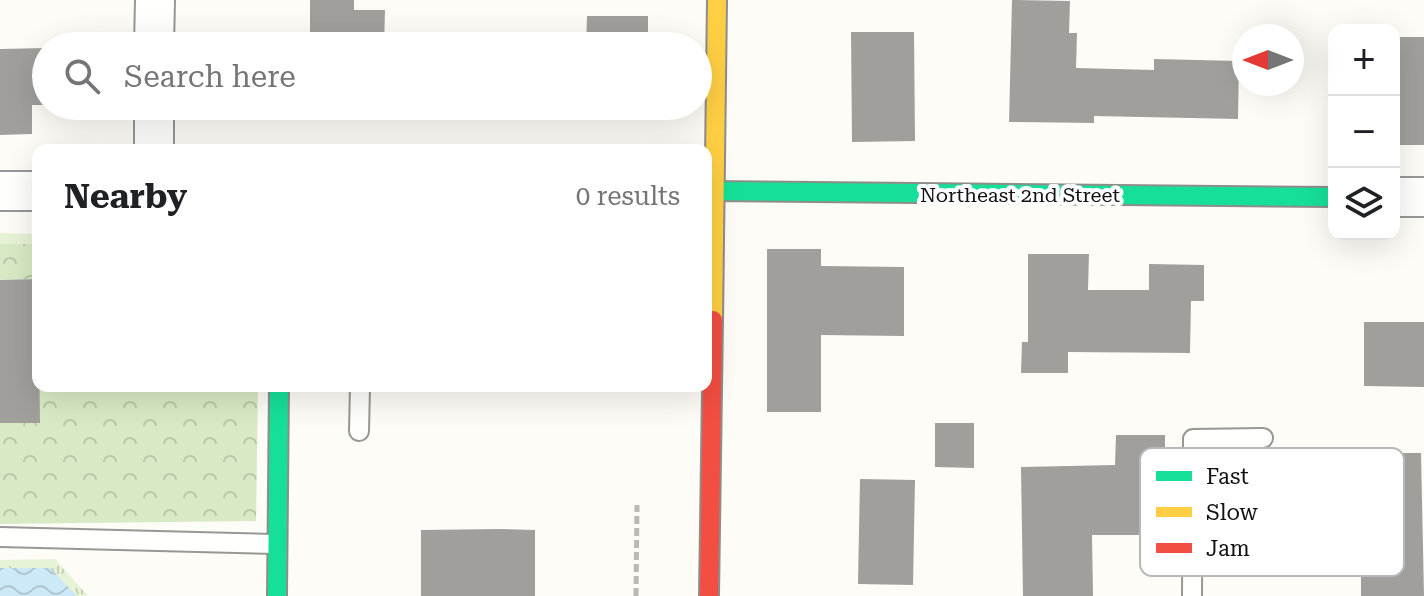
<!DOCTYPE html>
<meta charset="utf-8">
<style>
body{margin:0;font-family:"Roboto Serif",serif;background:#f6f6f6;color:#202124}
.controls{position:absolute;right:24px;top:24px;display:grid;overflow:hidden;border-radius:16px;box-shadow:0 8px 32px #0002}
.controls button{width:72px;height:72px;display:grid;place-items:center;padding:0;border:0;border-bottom:2px solid #e0e0e0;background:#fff;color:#202124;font:40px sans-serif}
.compass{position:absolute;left:1232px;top:24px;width:72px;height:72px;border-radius:50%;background:#fff;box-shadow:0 8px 32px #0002;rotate:270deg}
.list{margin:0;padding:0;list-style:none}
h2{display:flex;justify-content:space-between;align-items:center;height:104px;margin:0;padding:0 32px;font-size:34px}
h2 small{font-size:26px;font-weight:400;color:#757577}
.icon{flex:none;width:44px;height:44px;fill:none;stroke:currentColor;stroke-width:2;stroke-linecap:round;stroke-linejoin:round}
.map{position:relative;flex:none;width:1424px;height:596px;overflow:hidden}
.search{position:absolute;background:#fff;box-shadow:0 8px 32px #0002;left:32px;top:32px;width:680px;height:88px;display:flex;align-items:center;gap:20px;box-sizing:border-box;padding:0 28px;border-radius:44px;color:#757577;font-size:30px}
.panel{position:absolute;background:#fff;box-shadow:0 8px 32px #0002;left:32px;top:144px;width:680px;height:248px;border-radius:16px}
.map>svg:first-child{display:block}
.grass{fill:url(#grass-tufts)}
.forest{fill:url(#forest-crowns)}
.water{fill:url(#water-waves)}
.building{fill:#a19f9c}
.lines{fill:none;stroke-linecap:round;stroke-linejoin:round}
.lane-casing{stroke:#979795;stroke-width:22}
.street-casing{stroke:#979795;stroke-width:42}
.fast-casing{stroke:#8e8d8b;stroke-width:22}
.slow-casing{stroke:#8e8d8b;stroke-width:22}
.jam-casing{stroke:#8e8d8b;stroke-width:22}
.path{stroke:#b9b9b8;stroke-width:5;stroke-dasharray:8 4;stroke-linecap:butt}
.lane{stroke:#fffffe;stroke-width:18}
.street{stroke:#fffffe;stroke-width:38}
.fast{stroke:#16e098;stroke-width:18}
.slow{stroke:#ffcf43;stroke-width:18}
.jam{stroke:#f24e42;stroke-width:18}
.labels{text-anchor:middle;stroke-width:8;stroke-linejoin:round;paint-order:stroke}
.street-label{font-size:20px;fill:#111;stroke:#fff}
.key{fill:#fff;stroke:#b8b8b8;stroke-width:2}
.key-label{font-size:22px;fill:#111}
</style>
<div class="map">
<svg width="1424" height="596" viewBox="0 0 1424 596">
<defs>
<pattern id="grass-tufts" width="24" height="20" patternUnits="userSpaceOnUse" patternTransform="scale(2)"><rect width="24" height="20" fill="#e7f3d7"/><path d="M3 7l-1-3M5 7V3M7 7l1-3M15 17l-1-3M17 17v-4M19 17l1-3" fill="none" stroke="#c5cfb8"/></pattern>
<pattern id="forest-crowns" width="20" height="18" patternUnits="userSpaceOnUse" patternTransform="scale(2)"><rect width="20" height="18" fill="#d8eac5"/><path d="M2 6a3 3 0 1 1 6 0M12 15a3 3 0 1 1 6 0" fill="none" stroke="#b8c8a8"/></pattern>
<pattern id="water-waves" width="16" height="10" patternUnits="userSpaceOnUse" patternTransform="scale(2)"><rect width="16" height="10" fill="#cde8f7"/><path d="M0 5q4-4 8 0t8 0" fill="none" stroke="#afc6d3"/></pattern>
</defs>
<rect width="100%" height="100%" fill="#fdfcf7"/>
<path class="grass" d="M 0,233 L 38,234 L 38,244 L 0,244 Z
M 55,559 L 88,596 L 0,596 L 0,560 Z"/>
<path class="forest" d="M 0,244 L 38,244 L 38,279 L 0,280 Z
M 39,386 L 258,386 L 256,521 L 0,524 L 0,423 L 39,423 Z"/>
<path class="water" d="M 0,568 L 50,568 L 77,596 L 0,596 Z"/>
<path class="building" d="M 310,0 L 354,0 L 354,10 L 385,10 L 384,46 L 310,46 Z
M 1012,0 L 1070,1 L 1069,33 L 1077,33 L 1076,68 L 1154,70 L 1154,59 L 1239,61 L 1238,119 L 1094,116 L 1094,123 L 1009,122 Z
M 587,16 L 648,16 L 648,46 L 586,46 Z
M 851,32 L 914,32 L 915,141 L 852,142 Z
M 1394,37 L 1424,37 L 1424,145 L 1394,145 Z
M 46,48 L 46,105 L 32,105 L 32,134 L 0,135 L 0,49 Z
M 767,249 L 821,249 L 821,266 L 904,267 L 904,336 L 821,335 L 821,412 L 767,412 Z
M 1028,254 L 1089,254 L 1088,290 L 1149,290 L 1149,264 L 1204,265 L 1204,301 L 1191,301 L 1190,353 L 1068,352 L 1068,373 L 1021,373 L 1022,342 L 1028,342 Z
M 38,279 L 40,423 L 0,423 L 0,280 Z
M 1364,322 L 1424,322 L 1424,387 L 1364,386 Z
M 935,423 L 974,423 L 974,468 L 935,467 Z
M 1116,435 L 1165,435 L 1165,535 L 1092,535 L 1093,596 L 1023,596 L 1021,467 L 1115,465 Z
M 1273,453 L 1421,453 L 1424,596 L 1361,596 L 1361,526 L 1312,526 L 1311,497 L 1273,498 Z
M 860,479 L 915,480 L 913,585 L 858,584 Z
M 502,529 L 535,530 L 535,596 L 421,596 L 421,530 Z"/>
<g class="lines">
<defs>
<path id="lane" d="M 359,431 L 360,386
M 0,537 L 277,544
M 1192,596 L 1193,439 L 1263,438"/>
<path id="street" d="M 154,46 L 155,0
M 154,150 L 154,106
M 0,191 L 38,191
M 1394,197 L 1424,197"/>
<path id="fast" d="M 706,191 L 1334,197
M 277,596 L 279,386"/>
<path id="slow" d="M 713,320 L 717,0"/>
<path id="jam" d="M 709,596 L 713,320"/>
</defs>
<use href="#lane" class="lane-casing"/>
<use href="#street" class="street-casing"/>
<use href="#fast" class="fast-casing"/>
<use href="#slow" class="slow-casing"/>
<use href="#jam" class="jam-casing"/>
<path class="path" d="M 636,596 L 637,505"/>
<use href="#lane" class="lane"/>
<use href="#street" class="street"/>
<use href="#fast" class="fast"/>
<use href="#slow" class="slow"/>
<use href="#jam" class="jam"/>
</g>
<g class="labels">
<g class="street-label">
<text x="1020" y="202">Northeast 2nd Street</text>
</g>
</g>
<rect x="1140" y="448" width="264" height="128" rx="12" class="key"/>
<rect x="1156" y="471" width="36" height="10" fill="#16e098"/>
<rect x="1156" y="507" width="36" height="10" fill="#ffcf43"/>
<rect x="1156" y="543" width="36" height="10" fill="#f24e42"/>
<g class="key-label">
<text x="1206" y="484">Fast</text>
<text x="1206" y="520">Slow</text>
<text x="1206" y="556">Jam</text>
</g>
</svg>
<div class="controls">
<button>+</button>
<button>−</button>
<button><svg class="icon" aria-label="layers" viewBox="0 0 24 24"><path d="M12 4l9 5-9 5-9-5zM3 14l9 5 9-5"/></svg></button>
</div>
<svg class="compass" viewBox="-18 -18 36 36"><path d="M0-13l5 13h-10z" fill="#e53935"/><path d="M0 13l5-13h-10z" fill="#757577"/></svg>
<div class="search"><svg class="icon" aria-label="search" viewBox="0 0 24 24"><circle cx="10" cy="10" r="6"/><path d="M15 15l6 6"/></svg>Search here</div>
<section class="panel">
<h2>Nearby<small>0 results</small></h2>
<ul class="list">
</ul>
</section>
</div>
